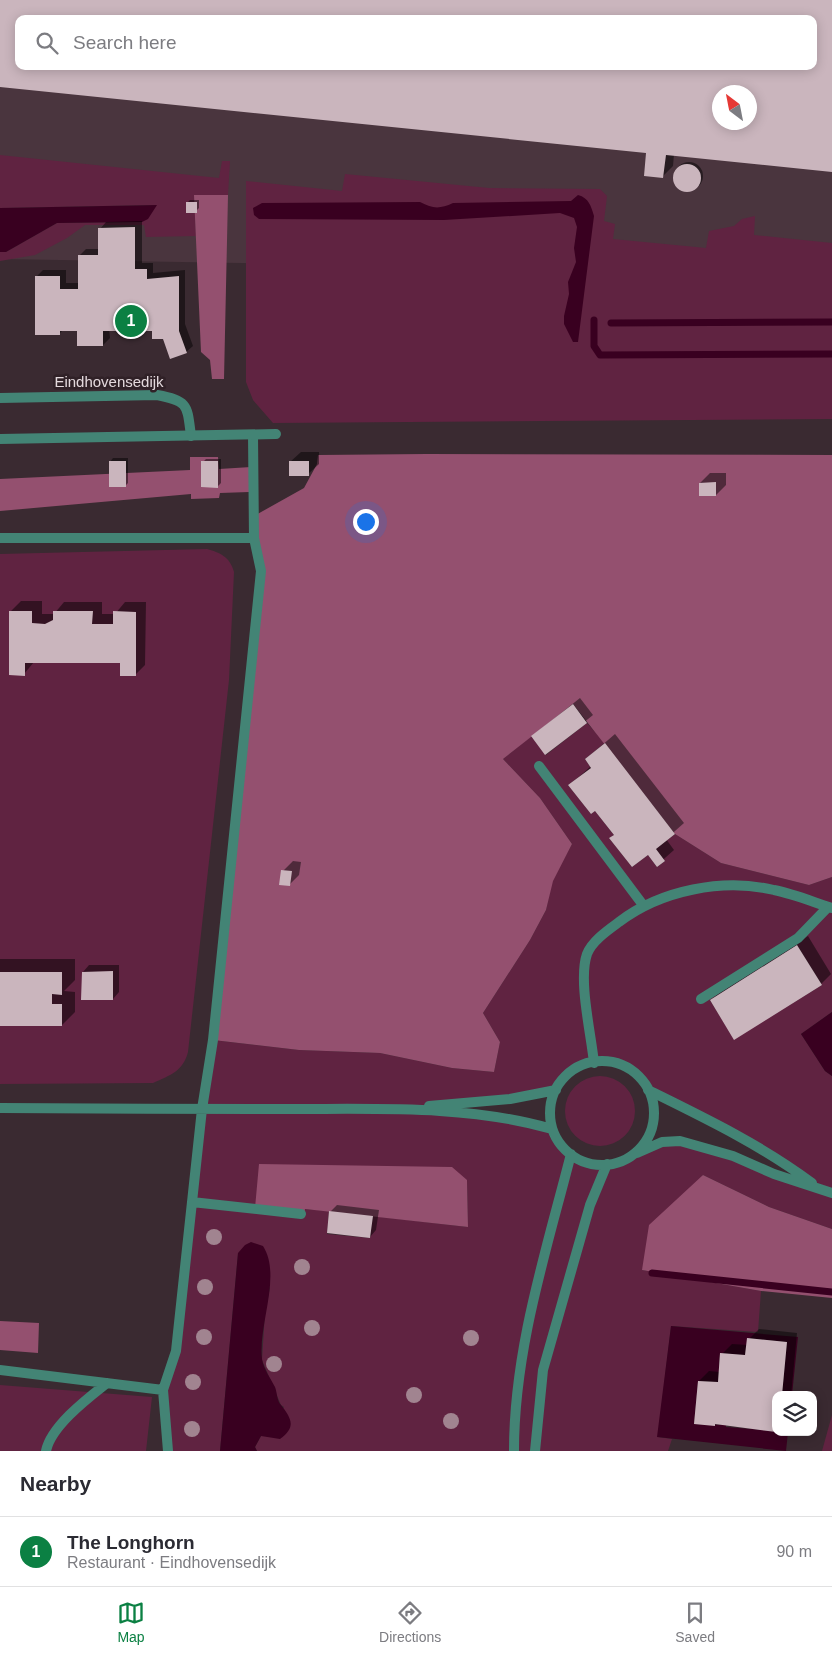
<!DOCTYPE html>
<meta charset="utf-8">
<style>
body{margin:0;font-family:Helvetica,sans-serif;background:#f2f2f3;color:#2b2b33}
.controls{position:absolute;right:15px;bottom:15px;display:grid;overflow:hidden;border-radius:10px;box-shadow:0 2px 12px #0003}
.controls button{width:45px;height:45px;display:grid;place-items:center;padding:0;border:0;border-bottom:1px solid #e1e1e2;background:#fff;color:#2b2b33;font:25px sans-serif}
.compass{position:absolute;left:712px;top:85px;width:45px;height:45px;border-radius:50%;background:#fff;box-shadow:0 2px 12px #0003;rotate:328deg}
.you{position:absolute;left:365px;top:521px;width:18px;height:18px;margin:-12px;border:4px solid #fff;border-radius:50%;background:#1a73e8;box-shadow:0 0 0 8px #1a73e833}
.badge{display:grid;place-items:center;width:32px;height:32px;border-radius:50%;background:#0b8043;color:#fff;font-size:16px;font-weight:700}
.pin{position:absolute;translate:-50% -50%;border:2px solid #fff;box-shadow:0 1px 5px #0006}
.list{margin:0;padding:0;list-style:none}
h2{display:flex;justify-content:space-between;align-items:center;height:65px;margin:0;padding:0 20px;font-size:21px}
h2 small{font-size:16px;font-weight:400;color:#7c7c81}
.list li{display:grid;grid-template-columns:32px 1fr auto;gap:15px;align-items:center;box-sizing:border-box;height:70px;padding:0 20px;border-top:1px solid #e1e1e2}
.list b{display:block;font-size:19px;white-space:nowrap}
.list p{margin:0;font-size:16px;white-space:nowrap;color:#7c7c81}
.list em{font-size:16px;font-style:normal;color:#7c7c81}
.icon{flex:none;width:28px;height:28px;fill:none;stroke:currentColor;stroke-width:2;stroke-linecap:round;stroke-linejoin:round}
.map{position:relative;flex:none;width:832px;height:1451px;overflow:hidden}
.search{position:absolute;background:#fff;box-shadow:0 2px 12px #0003;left:15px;right:15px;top:15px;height:55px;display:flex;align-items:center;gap:12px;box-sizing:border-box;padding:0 18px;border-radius:10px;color:#7c7c81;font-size:19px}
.sheet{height:135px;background:#fff}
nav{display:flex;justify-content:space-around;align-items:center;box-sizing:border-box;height:70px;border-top:1px solid #e1e1e2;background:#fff;font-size:14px;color:#7c7c81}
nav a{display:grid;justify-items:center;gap:2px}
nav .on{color:#0b8043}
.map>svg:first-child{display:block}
.built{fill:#4a353e;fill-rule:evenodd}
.green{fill:#602341;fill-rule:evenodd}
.forest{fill:#94506f;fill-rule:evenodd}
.water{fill:#390020}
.shadow{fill:#0007;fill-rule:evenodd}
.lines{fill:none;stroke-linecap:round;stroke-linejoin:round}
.stream{stroke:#390020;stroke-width:7}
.building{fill:#cab5bd;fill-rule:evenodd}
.service{stroke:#438475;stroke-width:10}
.minor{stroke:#438475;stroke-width:10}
.tree{fill:#a18490}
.labels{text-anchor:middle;stroke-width:5;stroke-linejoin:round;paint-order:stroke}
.street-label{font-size:15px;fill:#e4d9dd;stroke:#302127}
</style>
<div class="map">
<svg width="832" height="1451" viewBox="0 0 832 1451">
<rect width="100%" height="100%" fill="#3a2a31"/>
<path class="built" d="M 0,0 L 832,0 L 832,273 L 0,259 ZM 19,19 L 813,19 L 813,66 L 19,66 ZM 720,92 L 750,92 L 750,122 L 720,122 Z"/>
<path class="green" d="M 0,155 L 219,178 L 222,161 L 230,161 L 228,195 L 194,196 L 196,236 L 146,237 L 144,225 L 85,225 L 67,238 L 35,255 L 0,261 L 0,252 L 6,252 L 57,223 L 142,222 L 156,205 L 0,208 Z
M 345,174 L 489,188 L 600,189 L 607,196 L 604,221 L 615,224 L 613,239 L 706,248 L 709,231 L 734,226 L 742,219 L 755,216 L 754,235 L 832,243 L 832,419 L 273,423 L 253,400 L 246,382 L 246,181 L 342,191 Z
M 207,549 C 221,553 230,557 234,572 L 229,680 L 188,1052 C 183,1071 171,1075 153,1083 L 0,1084 L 0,554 Z
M 587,723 L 605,743 L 585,759 L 591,768 L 568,785 L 591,814 L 595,811 L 614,835 L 609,838 L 632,867 L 648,855 L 657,867 L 665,861 L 656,849 L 675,834 L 721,863 L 809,885 L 832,877 L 832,1012 L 801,1034 L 825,1071 L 832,1076 L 832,1229 L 769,1207 L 703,1175 L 642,1270 L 761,1291 L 758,1332 L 671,1326 L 658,1437 L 672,1439 L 668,1451 L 257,1451 L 255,1447 L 261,1436 L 265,1435 L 284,1407 L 281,1405 L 262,1360 L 265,1312 L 270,1288 L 238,1253 L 220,1451 L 168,1451 L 163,1390 L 176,1351 L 213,1040 L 299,1050 L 380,1053 L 452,1068 L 494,1072 L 500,1042 L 483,1013 L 530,940 L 546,910 L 552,881 L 572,844 L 540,798 L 503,759 L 531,736 L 546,755 ZM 797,945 L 822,985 L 734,1039 L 710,1000 ZM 606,1061 C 625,1067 638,1073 648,1090 L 789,1166 L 817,1187 L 680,1141 L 636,1153 L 618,1163 L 598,1165 L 578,1160 L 562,1148 L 552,1129 L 483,1115 L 396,1109 L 556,1090 C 572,1069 580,1064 606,1061 ZM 467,1180 L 468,1227 L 373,1216 L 370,1238 L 327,1234 L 329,1211 L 305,1209 Z
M565 1111a35 35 0 1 1 70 0a35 35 0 1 1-70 0Z
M 0,1385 L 152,1397 L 146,1451 L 0,1451 Z
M 832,1415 L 832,1451 L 822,1451 Z"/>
<path class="forest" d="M 194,195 L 228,195 L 224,379 L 212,379 L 210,360 L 201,352 Z
M 427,454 L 832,455 L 832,877 L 809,885 L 721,863 L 675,834 L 573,704 L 503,759 L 540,798 L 572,844 L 553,881 L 546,910 L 530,940 L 483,1013 L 500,1042 L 494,1072 L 452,1068 L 380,1053 L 299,1050 L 213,1040 L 261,571 L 254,516 L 304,488 L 317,464 L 318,455 ZM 699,483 L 716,483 L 716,496 L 699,496 Z
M 190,457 L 218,457 L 219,469 L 251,467 L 249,492 L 220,493 L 219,498 L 191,499 L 191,494 L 0,511 L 0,479 L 190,470 Z
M 259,1164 L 452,1167 L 467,1180 L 468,1227 L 305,1209 L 304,1214 L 255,1208 Z
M 703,1175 L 769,1207 L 832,1229 L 832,1298 L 761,1291 L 642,1270 L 649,1225 Z
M 0,1321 L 39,1323 L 38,1353 L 0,1350 Z"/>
<path class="water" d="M 578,195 C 589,198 591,206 594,216 L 578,342 L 573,342 L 564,324 L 564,316 L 569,294 L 568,282 L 576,262 L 574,248 L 577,227 L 574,218 L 560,213 L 444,220 L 259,219 L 254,215 L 253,208 L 262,203 L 420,202 C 433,209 440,209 453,203 L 571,201 Z
M 157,205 L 148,219 L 142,222 L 57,223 L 6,252 L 0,252 L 0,208 Z
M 832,1012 L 832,1076 L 825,1071 L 801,1034 Z
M 251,1242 L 263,1246 C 282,1276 258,1324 262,1359 C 264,1370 270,1377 275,1387 C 277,1392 277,1401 281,1405 C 291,1418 297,1427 280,1439 L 261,1436 L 255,1447 L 257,1451 L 220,1451 L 238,1253 L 245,1245 Z
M 671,1326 L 798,1337 L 792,1395 L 782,1395 L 787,1342 L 748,1338 L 745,1355 L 720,1353 L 718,1382 L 698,1381 L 694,1424 L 726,1425 L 726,1427 L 788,1432 L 786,1451 L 657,1437 Z"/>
<path class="shadow" d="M 0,0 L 832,0 L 832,170 L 674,154 L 673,166 L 663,176 L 647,151 L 0,85 ZM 19,19 L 813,19 L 813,66 L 19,66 ZM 720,92 L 750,92 L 750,122 L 720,122 Z
M675 176a14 14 0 1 1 28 0a14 14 0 1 1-28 0Z
M 190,200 L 199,200 L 199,208 L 196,211 L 187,203 Z
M 142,221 L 142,263 L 153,263 L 153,273 L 185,270 L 185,324 L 193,346 L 186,352 L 153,329 L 109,329 L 110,338 L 103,345 L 79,329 L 64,329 L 59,334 L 36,277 L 43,270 L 66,270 L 66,283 L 79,283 L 79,256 L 86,249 L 99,249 L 100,229 L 106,222 Z
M 301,452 L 319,452 L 319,464 L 308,474 L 290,462 Z
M 113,458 L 128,458 L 128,483 L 125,486 L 110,462 Z
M 206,459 L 221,459 L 221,483 L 218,486 L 203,462 Z
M 710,473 L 726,473 L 726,485 L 716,495 L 700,483 Z
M 21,601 L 42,601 L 42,614 L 54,614 L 64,602 L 102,602 L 102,614 L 115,614 L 125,602 L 146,602 L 145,665 L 135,675 L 121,662 L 34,662 L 24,674 L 11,611 Z
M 580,698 L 593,715 L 546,753 L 540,730 Z
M 615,734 L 684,823 L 666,839 L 674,850 L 657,865 L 648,853 L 615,834 L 595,809 L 570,785 L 591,766 L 586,759 Z
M 293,861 L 301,862 L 299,875 L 289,885 L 283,871 Z
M 808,936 L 831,974 L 821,984 L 735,1038 L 711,1000 L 721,990 Z
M 0,959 L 75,959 L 75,980 L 64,991 L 75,992 L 75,1012 L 62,1025 L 0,1025 Z
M 89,965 L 119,965 L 119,992 L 113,999 L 83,972 Z
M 337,1205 L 379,1210 L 376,1230 L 370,1237 L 330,1212 Z
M 759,1329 L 797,1333 L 791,1395 L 776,1395 L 699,1381 L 709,1371 L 720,1372 L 722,1354 L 732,1344 L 748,1345 L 749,1339 Z"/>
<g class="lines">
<path class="stream" d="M 594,320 L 594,346 L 600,355 L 832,354
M 611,323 L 832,322
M 652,1273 L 832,1292"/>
</g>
<path class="building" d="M 0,0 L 832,0 L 832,172 L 666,155 L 663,178 L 644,176 L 646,153 L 0,87 ZM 19,19 L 813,19 L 813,66 L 19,66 ZM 720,92 L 750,92 L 750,122 L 720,122 Z
M673 178a14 14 0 1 1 28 0a14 14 0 1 1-28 0Z
M 186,202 L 197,202 L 197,213 L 186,213 Z
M 135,227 L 135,269 L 147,269 L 147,279 L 179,276 L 179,331 L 187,353 L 170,359 L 163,339 L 152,339 L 152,331 L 103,331 L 103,346 L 77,346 L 77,331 L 60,331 L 60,335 L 35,335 L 35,276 L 60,276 L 60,289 L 78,289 L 78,255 L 98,255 L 98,228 Z
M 109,461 L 126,461 L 126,487 L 109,487 Z
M 201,461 L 218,461 L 218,488 L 201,487 Z
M 289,461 L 309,461 L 309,476 L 289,476 Z
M 716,482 L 716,496 L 699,496 L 699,483 Z
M 9,611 L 32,611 L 32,623 L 45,624 L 53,620 L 53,611 L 93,611 L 92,624 L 113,624 L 113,611 L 136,612 L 136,676 L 120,676 L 120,663 L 25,663 L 25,676 L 9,675 Z
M 573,704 L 587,723 L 545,755 L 531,736 Z
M 605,743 L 675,834 L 656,849 L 665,861 L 657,867 L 648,855 L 632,867 L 609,838 L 614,835 L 595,811 L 591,814 L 568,785 L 591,768 L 585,759 Z
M 281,870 L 292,871 L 290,886 L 279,885 Z
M 797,945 L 822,985 L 734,1040 L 710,1000 Z
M 113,971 L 113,1000 L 81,1000 L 82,972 Z
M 0,972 L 62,972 L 62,995 L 52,994 L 52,1004 L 62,1004 L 62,1026 L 0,1026 Z
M 329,1211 L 373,1216 L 370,1238 L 327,1233 Z
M 747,1338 L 787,1342 L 782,1395 L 776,1395 L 776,1432 L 715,1424 L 715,1426 L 694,1424 L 698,1381 L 718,1382 L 720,1353 L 745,1355 Z"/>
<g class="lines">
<path class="service" d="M 0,398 L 157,395 C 189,401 187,405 191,436
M 0,538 L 254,538
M 539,766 L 643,905
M 701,999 L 798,938 L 828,907
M550 1113a52 52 0 1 1 104 0a52 52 0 1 1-104 0Z
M 594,1063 C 591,1033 578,980 587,954 C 592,941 608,930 619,922 C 661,890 723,878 774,890 C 794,894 813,902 832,908
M 648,1090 C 705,1118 761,1145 812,1183
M 429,1106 L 510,1099 L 556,1090
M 0,1108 C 97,1109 195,1109 292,1109 C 379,1109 469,1105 552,1129
M 637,1153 L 662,1142 L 680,1141 L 733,1156 L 774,1174 L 832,1193
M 192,1202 L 301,1214
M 0,1370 L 163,1390
M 46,1451 C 51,1426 88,1398 107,1383
M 168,1451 L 163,1390 L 176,1351 L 202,1109 L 213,1040 L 261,571 L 254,538 L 253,435
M 514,1451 C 514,1349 546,1252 571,1154
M 535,1451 L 543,1370 L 590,1205 L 607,1164"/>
<path class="minor" d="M 0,439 L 276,434"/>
</g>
<g class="tree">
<circle cx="214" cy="1237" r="8"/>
<circle cx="302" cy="1267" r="8"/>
<circle cx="205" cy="1287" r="8"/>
<circle cx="312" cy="1328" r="8"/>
<circle cx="204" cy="1337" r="8"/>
<circle cx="471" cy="1338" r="8"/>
<circle cx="274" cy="1364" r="8"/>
<circle cx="193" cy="1382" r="8"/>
<circle cx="414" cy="1395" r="8"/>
<circle cx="451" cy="1421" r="8"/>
<circle cx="192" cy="1429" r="8"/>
</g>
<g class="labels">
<g class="street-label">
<text x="109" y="387">Eindhovensedijk</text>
</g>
</g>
</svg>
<div class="controls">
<button><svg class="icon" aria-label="layers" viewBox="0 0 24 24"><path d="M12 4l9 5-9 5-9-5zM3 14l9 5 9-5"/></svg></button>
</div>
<svg class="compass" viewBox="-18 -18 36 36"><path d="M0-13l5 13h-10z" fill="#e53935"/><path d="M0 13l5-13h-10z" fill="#7c7c81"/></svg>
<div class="you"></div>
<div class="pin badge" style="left:131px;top:321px">1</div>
<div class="search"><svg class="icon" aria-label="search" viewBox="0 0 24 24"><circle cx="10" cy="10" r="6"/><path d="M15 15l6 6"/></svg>Search here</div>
</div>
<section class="sheet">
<h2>Nearby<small></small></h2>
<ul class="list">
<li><span class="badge">1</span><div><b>The Longhorn</b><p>Restaurant · Eindhovensedijk</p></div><em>90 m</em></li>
</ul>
</section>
<nav>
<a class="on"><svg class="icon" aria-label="map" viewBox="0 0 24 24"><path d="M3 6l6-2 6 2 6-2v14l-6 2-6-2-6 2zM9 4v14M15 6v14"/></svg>Map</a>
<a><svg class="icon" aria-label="directions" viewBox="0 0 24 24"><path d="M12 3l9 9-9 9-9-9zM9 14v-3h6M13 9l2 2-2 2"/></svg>Directions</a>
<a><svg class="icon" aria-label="saved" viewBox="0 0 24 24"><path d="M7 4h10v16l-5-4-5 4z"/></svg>Saved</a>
</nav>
